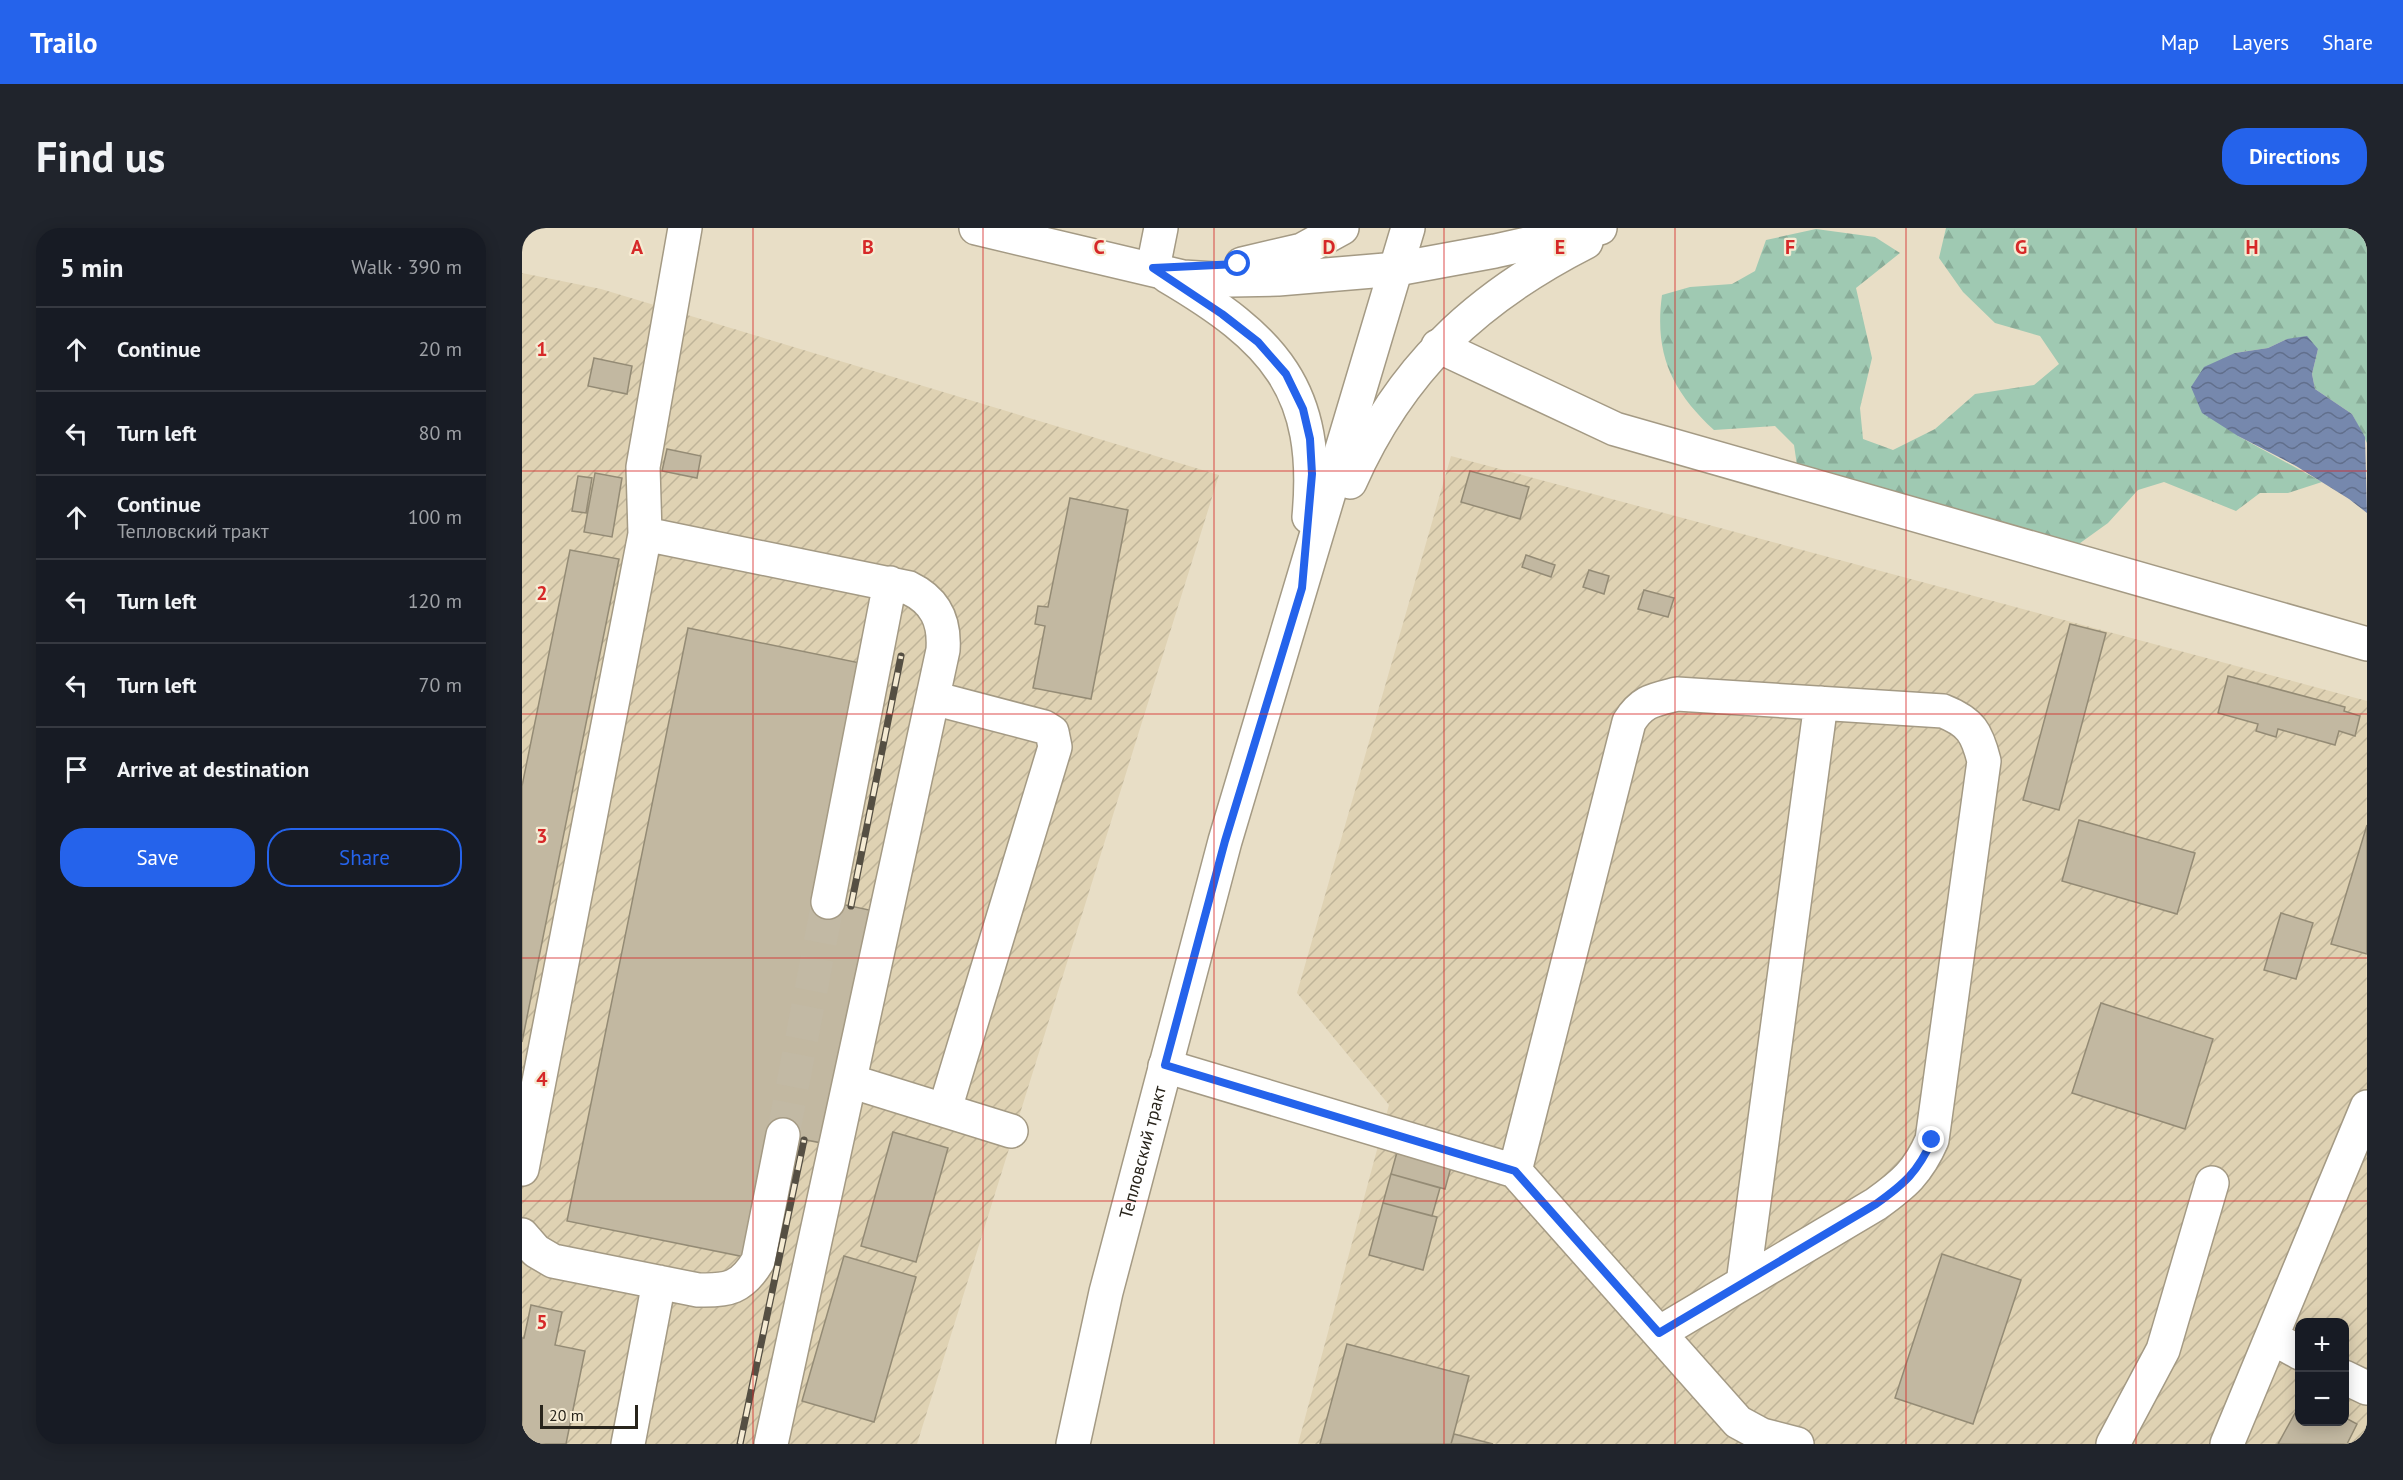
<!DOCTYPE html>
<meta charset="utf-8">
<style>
body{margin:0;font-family:"PT Sans",sans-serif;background:#20242c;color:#f1f3f6}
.controls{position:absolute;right:18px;bottom:18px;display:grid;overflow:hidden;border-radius:12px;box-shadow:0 3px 15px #0003}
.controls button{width:54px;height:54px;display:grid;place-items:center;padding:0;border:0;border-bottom:2px solid #363941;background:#171b24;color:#f1f3f6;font:30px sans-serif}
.scale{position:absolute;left:18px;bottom:15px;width:98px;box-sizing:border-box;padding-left:6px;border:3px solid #28241b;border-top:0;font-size:16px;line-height:21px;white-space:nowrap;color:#28241b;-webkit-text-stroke:4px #f5ebd3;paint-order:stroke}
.stop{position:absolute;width:18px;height:18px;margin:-14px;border:4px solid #2563eb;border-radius:50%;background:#fff}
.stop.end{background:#2563eb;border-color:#fff;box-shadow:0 2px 6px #0008}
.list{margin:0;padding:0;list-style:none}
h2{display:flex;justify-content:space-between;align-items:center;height:78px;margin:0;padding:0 24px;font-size:26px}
h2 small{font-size:20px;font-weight:400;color:#9ea1a6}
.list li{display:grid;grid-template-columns:39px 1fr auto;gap:18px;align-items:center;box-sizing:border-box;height:84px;padding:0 24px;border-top:2px solid #363941}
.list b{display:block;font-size:22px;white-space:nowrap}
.list p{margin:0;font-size:20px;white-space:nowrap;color:#9ea1a6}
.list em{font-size:20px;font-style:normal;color:#9ea1a6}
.actions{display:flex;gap:12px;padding:18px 24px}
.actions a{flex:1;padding:14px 0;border:2px solid #2563eb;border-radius:24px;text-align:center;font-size:21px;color:#2563eb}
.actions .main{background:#2563eb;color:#fff}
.icon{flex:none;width:33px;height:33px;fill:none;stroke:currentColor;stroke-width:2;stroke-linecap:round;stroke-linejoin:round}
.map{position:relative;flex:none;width:1845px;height:1216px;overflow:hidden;border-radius:24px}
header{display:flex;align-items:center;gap:36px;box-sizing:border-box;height:84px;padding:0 30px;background:#2563eb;color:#fff}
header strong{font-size:28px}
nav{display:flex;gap:33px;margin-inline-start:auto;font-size:21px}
.intro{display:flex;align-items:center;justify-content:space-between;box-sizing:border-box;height:144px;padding:0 36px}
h1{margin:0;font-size:42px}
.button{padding:15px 27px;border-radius:24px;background:#2563eb;color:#fff;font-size:21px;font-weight:700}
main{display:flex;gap:36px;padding:0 36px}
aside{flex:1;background:#171b24;border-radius:24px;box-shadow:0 3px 15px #0003}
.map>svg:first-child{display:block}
.industrial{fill:url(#industrial-furrows);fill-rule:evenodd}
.forest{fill:url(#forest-firs)}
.water{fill:url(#water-waves)}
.building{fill:#c2b8a1;stroke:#948b75;stroke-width:1.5}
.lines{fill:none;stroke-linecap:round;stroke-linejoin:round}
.minor-tunnel{stroke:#c2b9a4;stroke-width:33;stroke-dasharray:33 16;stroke-linecap:butt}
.minor-casing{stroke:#a49a84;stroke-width:36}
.major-casing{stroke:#a49a84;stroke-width:36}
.minor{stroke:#fff;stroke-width:33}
.major{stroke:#fff;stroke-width:33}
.rail-casing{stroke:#554f43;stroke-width:7}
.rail{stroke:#f5ebd3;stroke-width:4.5;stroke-dasharray:14;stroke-linecap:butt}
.route{stroke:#2563eb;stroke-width:8}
.grid{fill:none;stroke:#d62828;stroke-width:1.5;stroke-opacity:0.55}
.labels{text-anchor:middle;stroke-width:4.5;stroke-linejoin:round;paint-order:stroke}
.street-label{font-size:18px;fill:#28241b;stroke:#f5ebd3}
.grid-label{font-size:20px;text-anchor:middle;font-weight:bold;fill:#d62828;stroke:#f5ebd3;stroke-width:4.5;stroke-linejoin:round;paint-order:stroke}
</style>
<header>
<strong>Trailo</strong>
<nav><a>Map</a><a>Layers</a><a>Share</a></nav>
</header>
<div class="intro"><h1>Find us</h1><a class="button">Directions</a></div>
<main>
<aside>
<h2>5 min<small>Walk · 390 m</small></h2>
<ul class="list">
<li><svg class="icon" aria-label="ahead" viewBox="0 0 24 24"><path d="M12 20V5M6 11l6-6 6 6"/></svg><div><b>Continue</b></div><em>20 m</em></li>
<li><svg class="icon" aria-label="left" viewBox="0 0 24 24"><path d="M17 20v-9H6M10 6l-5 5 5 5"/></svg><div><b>Turn left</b></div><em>80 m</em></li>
<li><svg class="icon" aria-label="ahead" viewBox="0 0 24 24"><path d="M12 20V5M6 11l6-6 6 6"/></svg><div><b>Continue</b><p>Тепловский тракт</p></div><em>100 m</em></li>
<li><svg class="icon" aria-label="left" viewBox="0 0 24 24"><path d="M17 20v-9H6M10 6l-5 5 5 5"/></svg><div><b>Turn left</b></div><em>120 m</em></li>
<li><svg class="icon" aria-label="left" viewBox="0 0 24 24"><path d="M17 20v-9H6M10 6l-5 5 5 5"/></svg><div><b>Turn left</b></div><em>70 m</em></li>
<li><svg class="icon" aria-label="arrive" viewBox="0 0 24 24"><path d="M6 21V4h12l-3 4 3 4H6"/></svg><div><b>Arrive at destination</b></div></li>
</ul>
<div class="actions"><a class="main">Save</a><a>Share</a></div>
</aside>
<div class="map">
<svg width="1845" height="1216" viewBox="0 0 1845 1216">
<defs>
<pattern id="industrial-furrows" width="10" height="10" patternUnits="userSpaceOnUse" patternTransform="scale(1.5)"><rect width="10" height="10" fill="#dfd2b3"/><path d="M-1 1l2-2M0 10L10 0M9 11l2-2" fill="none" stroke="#bfb499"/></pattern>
<pattern id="forest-firs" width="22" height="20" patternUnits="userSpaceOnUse" patternTransform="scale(1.5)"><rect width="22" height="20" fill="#9fc9b2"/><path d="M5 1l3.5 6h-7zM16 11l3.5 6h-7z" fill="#89ac98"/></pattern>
<pattern id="water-waves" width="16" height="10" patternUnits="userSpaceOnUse" patternTransform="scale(1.5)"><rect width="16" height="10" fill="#7688ad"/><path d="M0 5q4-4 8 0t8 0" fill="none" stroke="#616f8c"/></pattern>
</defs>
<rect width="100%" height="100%" fill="#e8dec6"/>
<path class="industrial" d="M 0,45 L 79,61 L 697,247 L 395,1216 L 0,1216 Z
M 929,228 L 1845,473 L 1845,1216 L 776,1216 L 867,877 L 775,765 ZM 1778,1094 L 1822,1094 L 1822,1194 L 1778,1194 Z"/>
<path class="forest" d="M 1424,0 L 1845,0 L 1845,215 L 1830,186 L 1793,161 L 1790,146 L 1796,121 L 1765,111 L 1746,120 L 1713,125 L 1716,208 L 1800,254 L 1766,265 L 1738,265 L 1714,283 L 1642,254 L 1616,262 L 1586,295 L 1554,318 L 1276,244 L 1272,217 L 1253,198 L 1192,202 C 1150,163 1132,126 1140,67 L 1168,59 L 1210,56 L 1233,43 L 1244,12 L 1294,1 L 1353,9 L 1378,25 L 1334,60 L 1350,130 L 1338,180 L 1341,211 L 1371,222 L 1413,201 L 1453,166 L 1512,157 L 1537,136 L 1518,108 L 1473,95 L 1441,64 L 1417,30 Z"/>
<path class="water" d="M 1785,108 L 1796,121 L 1790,146 L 1793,161 L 1830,186 L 1843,209 L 1845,285 L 1827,271 L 1774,238 L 1716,208 L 1680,185 L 1669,159 L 1682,139 L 1713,125 L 1746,120 L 1765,111 Z"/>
<path class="building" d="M 72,130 L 110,138 L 105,166 L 66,158 Z
M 145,221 L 179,228 L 175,250 L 140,243 Z
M 948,243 L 1007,259 L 998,291 L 939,274 Z
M 73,245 L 100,250 L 90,309 L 62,304 Z
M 56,248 L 70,250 L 64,285 L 50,283 Z
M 548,270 L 606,282 L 569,471 L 511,460 L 523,398 L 513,396 L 516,378 L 526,379 Z
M 48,322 L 97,331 L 0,814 L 0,558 Z
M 1004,327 L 1033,337 L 1029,349 L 1000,339 Z
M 1067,342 L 1087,348 L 1082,366 L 1061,359 Z
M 1122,362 L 1152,370 L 1146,389 L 1116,381 Z
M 1548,396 L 1584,405 L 1537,582 L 1501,572 Z
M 166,400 L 343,436 L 295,671 L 352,683 L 305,916 L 248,905 L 223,1029 L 45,993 Z
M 1706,448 L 1823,479 L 1822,483 L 1838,488 L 1833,508 L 1817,503 L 1813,517 L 1756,501 L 1754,509 L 1734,503 L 1736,496 L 1696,485 Z
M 1557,592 L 1673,625 L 1655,686 L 1540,653 Z
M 1845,597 L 1845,726 L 1809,716 Z
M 1759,685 L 1791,695 L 1774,751 L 1742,742 Z
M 1579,775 L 1691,811 L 1663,901 L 1550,865 Z
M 883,895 L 937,910 L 923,961 L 869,946 Z
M 371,904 L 426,920 L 394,1034 L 339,1018 Z
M 869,946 L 918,960 L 910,988 L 861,975 Z
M 861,975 L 915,989 L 901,1042 L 847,1027 Z
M 1420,1026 L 1499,1052 L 1451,1196 L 1373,1170 Z
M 322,1028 L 394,1049 L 352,1194 L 280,1173 Z
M 9,1077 L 40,1084 L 33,1117 L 63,1123 L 44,1216 L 0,1216 L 0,1110 L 2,1110 Z
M 825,1116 L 947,1148 L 929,1216 L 798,1216 Z
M 1778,1176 L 1778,1194 L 1822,1194 L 1822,1189 L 1835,1196 L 1825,1216 L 1756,1216 Z
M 932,1206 L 971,1216 L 929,1216 Z"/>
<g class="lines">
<path class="minor-tunnel" d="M 261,907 L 306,674"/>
<defs>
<path id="minor" d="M 631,40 L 639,0
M 916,118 L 1093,201 L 1845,416
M 123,306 L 387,360 C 414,373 423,393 421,422 L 249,1216
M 411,470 L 522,499 L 530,504 L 533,519 L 423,881
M 306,674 L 368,355
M 643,838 L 993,943 L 1216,1194 L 1240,1207 L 1275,1216
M 328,853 L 489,903
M 0,941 L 123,306 L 121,239 L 163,0
M 993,943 L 1107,494 C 1120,473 1131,472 1155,466 L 1421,483 C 1449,494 1455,505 1462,533 L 1410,912 C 1396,944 1382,956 1354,976 L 1137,1105
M 0,1007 L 14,1023 L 31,1033 L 176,1062 C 206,1063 220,1060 236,1033 L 261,907
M 1221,1055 L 1299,475
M 1751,1110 L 1778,1125
M 1822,1149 L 1845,1160
M 106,1216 L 137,1054
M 1591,1216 L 1641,1122 L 1690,955
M 1705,1216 L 1845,879"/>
<g id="major">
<path d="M 454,0 L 661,49 L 709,52 L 756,51 L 875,41 L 973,23 L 1078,0"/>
<path d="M 720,36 L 780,22 L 820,0"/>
<path d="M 645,48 C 752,111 799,161 787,289"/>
<path d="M 828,254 C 878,141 954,70 1064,14"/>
<path id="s1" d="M 551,1216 L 584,1064 L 703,613 L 886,0"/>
</g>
</defs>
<use href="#minor" class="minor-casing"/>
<use href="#major" class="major-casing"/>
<use href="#minor" class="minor"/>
<use href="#major" class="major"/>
<defs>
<path id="rail" d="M 329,678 L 379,428
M 218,1216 L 282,912"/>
</defs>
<use href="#rail" class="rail-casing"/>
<use href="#rail" class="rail"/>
</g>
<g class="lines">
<path class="route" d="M 716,36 L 631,40 L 700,86 L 736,114 L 764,146 L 781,181 L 788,211 L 790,246 L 780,360 L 703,613 L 643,837 L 993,943 L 1137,1105 L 1354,976 C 1382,956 1396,944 1410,912"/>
</g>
<path class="grid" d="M 231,0 L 231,1216M 461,0 L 461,1216M 692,0 L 692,1216M 922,0 L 922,1216M 1153,0 L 1153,1216M 1384,0 L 1384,1216M 1614,0 L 1614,1216M 0,243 L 1845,243M 0,486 L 1845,486M 0,730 L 1845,730M 0,973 L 1845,973"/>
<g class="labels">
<g class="street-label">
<text dy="6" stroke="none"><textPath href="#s1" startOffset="300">Тепловский тракт</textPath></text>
</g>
</g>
<g class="grid-label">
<text x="115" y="26">A</text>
<text x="346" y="26">B</text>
<text x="577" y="26">C</text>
<text x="807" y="26">D</text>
<text x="1038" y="26">E</text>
<text x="1268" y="26">F</text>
<text x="1499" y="26">G</text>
<text x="1730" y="26">H</text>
<text x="20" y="128">1</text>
<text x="20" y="372">2</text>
<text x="20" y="615">3</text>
<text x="20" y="858">4</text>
<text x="20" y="1101">5</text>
</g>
</svg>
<div class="controls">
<button>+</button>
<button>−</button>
</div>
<div class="scale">20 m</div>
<div class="stop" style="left:716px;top:36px"></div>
<div class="stop end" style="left:1410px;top:912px"></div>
</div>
</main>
